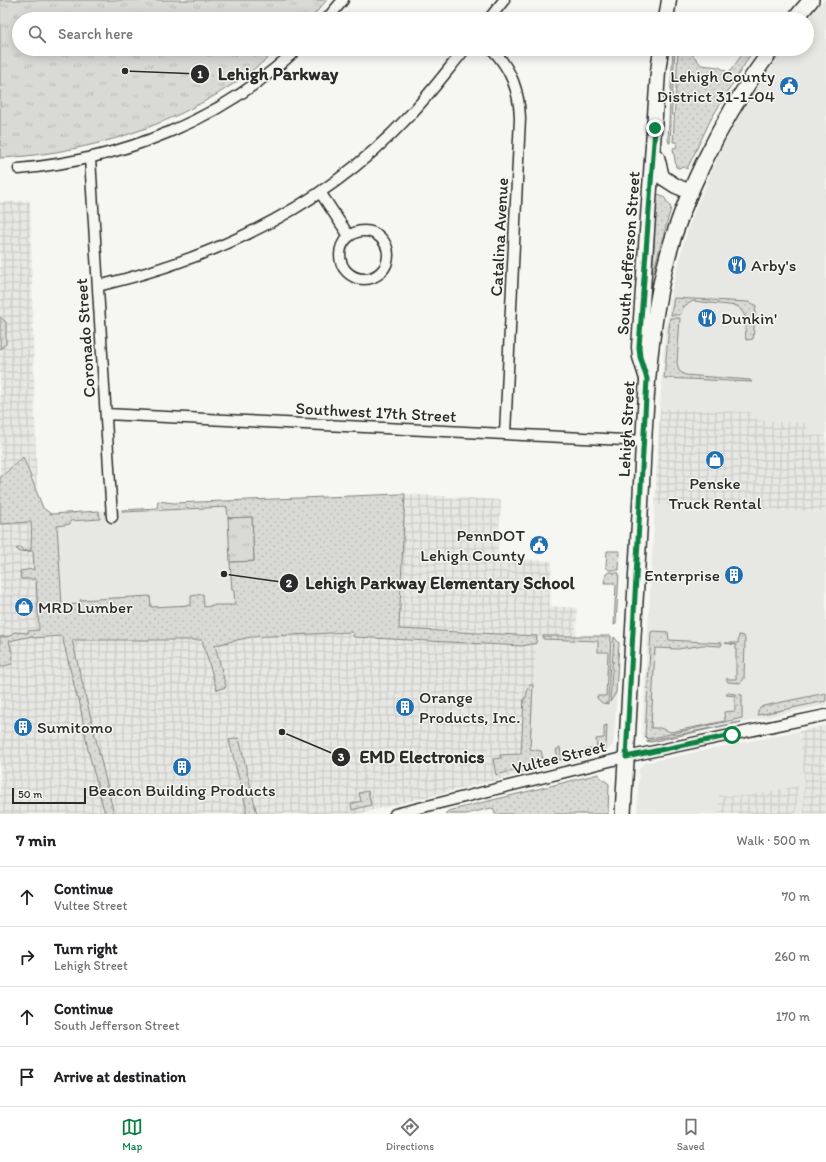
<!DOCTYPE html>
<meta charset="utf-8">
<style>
body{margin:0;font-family:Itim,sans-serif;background:#f6f6f6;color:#202124}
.scale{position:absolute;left:12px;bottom:10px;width:74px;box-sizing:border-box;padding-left:4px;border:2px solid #2b2b2b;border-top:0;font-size:11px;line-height:14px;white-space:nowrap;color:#2b2b2b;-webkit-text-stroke:3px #f6f6f2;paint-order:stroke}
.stop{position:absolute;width:12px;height:12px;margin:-9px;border:3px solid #0b8043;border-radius:50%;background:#fff}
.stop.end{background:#0b8043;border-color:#fff;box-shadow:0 1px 4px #0008}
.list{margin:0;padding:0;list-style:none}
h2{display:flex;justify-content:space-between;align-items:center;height:52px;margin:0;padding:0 16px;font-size:17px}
h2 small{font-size:13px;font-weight:400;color:#757577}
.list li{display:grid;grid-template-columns:26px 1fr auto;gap:12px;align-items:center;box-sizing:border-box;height:60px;padding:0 16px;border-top:1px solid #e0e0e0}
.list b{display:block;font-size:15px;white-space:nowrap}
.list p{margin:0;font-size:13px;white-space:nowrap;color:#757577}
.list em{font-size:13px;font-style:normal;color:#757577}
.icon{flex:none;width:22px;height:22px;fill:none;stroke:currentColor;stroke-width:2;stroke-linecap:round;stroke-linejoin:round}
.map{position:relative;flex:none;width:826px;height:814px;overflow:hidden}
.search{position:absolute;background:#fff;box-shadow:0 2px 10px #0003;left:12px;right:12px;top:12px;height:44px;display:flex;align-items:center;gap:10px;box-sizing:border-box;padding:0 14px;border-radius:22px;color:#757577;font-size:15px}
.sheet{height:292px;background:#fff}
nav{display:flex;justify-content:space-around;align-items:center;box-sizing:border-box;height:56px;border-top:1px solid #e0e0e0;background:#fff;font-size:11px;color:#757577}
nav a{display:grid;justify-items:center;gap:2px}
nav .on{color:#0b8043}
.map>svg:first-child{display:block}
.built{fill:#e7e7e3}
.industrial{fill:url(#industrial-grid)}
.grass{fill:url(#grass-dots);stroke:#828280}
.park{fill:url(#park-tufts);stroke:#828280}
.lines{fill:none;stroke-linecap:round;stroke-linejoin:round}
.street-casing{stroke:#2b2b2b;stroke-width:13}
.secondary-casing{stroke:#2b2b2b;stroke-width:17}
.primary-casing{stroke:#2b2b2b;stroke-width:18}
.street{stroke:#f6f6f2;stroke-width:10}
.secondary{stroke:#f6f6f2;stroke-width:14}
.primary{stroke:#f6f6f2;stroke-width:15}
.route{stroke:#0b8043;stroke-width:5}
.labels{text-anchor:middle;stroke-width:3;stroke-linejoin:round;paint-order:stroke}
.poi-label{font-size:17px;fill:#2b2b2b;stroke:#f6f6f2;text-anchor:start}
.street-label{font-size:17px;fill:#2b2b2b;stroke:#f6f6f2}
.leader{fill:none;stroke:#2b2b2b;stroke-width:1.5}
.callout-dot{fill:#2b2b2b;stroke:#f6f6f2;stroke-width:1.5}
.mark-label{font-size:12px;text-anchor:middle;font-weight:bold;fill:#fff}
.callout-label{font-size:18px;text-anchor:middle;font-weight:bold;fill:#2b2b2b;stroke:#f6f6f2;stroke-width:3;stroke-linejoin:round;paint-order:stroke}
</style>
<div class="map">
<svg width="826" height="814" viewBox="0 0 826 814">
<defs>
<pattern id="industrial-grid" width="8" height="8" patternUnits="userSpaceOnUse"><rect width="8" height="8" fill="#e7e7e3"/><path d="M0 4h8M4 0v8" fill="none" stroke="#c6c6c3"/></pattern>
<pattern id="grass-dots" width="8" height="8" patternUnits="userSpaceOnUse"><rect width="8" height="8" fill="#d9d9d5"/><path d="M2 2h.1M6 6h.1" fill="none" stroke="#babab7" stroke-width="1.8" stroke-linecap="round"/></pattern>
<pattern id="park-tufts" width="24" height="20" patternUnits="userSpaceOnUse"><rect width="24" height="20" fill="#d9d9d5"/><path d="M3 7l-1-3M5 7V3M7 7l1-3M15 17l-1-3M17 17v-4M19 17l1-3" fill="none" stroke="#babab7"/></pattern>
</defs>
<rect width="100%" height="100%" fill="#f6f6f2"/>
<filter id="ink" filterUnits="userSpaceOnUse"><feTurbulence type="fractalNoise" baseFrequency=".025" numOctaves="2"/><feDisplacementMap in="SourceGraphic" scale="8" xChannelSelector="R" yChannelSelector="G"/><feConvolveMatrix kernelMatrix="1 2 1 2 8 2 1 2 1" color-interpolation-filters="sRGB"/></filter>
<g filter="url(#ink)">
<path class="built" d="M 824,0 L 826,0 L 826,436 L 812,435 L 805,423 L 757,420 L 751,412 L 660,408 L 665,331 L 671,294 L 684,242 L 693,215 L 721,149 L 747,102 L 782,49 L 807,49 L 806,19 Z
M 405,494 L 404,504 L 204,640 L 51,637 L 42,514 Z
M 655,505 L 826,512 L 826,705 L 651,742 L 643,739 L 642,734 Z
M 537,636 L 611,636 L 616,638 L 619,643 L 615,724 L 613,745 L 605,753 L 529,772 Z
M 799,731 L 804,777 L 804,814 L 637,814 L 639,769 L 644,763 Z"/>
<path class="industrial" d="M 30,201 L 37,504 L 62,636 L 72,640 L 204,640 L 399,629 L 405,494 L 501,500 L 497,563 L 512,564 L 513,559 L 552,561 L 550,606 L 577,608 L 576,636 L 537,636 L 529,772 L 357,814 L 0,814 L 0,202 Z
M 660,408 L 752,412 L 757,420 L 805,423 L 812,435 L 826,436 L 826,512 L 655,505 Z
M 826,725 L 826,814 L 804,814 L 804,777 L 799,731 Z
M 798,786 L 796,814 L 718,814 L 719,795 L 746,796 Z"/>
<path class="grass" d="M 673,49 L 675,49 L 670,143 L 669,143 L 668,139 Z
M 678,49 L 688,49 L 701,65 L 719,67 L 729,73 L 746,49 L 754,49 L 711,119 L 687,169 L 683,167 L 678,168 L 676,167 L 673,148 L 677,147 L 676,142 L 673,142 Z
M 659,194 L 664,197 L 671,208 L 653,273 L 652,271 L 656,206 L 657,196 Z
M 674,298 L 748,302 L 756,305 L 753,339 L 746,340 C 744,324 751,319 737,306 L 693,301 L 684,306 L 680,315 L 671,315 Z
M 0,317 L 6,322 L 6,344 L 0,349 Z
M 670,318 L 680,318 L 677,363 L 679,371 L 685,375 L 750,380 L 752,382 L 664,378 Z
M 23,457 L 43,508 L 51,514 L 99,511 L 100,519 L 70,521 L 70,524 L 57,526 L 62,605 L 80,604 L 80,600 L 150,596 L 151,607 L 191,605 L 191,596 L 203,594 L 204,607 L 211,606 L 211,605 L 235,605 L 234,591 L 232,590 L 230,562 L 254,561 L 252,517 L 228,518 L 227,507 L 123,512 L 122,510 L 157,508 L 158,501 L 174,503 L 401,494 L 405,494 L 399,629 L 537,636 L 536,643 L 522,646 L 354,637 L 352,632 L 251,637 L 215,645 L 226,687 L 217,690 L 202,640 L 72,640 L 114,814 L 105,814 L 88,750 L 79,699 L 77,697 L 62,636 L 33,638 L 32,636 L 9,641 L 13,656 L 12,664 L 0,667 L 0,637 L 10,636 L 14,632 L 28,633 L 28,631 L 39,630 L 36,579 L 21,579 L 20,571 L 34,569 L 33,551 L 19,552 L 18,549 L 16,549 L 20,547 L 23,551 L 31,550 C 31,541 32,532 31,522 L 0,524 L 0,478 Z
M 607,551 L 620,551 L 619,570 L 609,570 L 606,567 Z
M 609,572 L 619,573 L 616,624 L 614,625 L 616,585 L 614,583 L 604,583 L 606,574 Z
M 654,631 L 668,632 L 669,640 L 722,643 L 721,646 L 703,645 L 678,649 L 655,648 L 651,728 L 660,728 L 671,732 L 725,721 L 724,712 L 735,711 L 735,696 L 726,695 L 728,693 L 742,695 L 742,718 L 648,739 L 645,736 L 651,632 Z
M 739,635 L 744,636 L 745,640 L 744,679 L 740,683 L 728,682 L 726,679 L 736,679 L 736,645 L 725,643 L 738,643 Z
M 543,636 L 611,636 L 608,704 L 602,703 L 597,698 L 597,696 L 606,696 L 608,652 L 598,652 L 598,641 L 543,639 Z
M 614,637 L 619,643 L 616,693 L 610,702 Z
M 530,685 L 533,685 L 530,749 L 541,751 L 544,763 L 496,775 L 493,759 L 501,758 L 500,755 L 521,754 L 524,698 L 526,698 L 528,687 Z
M 826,693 L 826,701 L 758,715 C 757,711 759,708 763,706 Z
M 741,722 L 651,742 L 646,741 Z
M 607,725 L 606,747 L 599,751 L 559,760 L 556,750 L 560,747 L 561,755 L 597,748 L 596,739 L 604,738 L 604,726 Z
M 239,738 L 257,814 L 246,814 L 246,806 L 229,740 Z
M 599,774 L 599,776 L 609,784 L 608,814 L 495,814 L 494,809 L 491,808 L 466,814 L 445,814 L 448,811 Z
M 368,791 L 371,805 L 352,810 L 351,804 L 361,801 L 359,793 Z"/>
<path class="park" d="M 0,0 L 327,0 L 310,19 L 19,19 L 19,49 L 278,49 C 204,117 100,153 0,158 Z
M 252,517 L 254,561 L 230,562 L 228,518 Z"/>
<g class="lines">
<defs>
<path id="street" d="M 327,19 L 343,0
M 489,19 L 504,0
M 492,49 C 511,69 519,90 520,118 L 505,434
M 90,158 L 112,517
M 19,169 C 123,159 221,121 297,49
M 320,192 L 349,236
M340 255a24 24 0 1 1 48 0a24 24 0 1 1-48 0Z
M 98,286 C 215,258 326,206 409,116 C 429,95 447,71 465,49
M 106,414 L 644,441
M 395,814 L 626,757 L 826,715"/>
<path id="secondary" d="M 666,19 L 669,0
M 657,157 L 662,177 L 676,186 L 690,192
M 647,379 L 640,357 L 639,347 L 658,72 L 661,49"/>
<path id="primary" d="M 795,19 L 811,0
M 623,814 C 628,720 634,626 639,531 C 644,451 644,369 660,289 C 675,208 723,115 772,49"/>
</defs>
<use href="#street" class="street-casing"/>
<use href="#secondary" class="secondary-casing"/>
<use href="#primary" class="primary-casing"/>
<use href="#street" class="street"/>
<use href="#secondary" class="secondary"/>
<use href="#primary" class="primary"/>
</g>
</g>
<g class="lines" filter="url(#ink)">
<path class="route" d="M 655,128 L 639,347 L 640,357 L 647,379 L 626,757 L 732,735"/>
</g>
<defs>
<symbol id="civic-disc" viewBox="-11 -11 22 22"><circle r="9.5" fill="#1f6fb2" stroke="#f6f6f2"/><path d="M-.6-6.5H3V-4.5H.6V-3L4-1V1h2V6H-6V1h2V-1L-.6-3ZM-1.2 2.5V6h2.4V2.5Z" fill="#fff"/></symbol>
<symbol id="restaurant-disc" viewBox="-11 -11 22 22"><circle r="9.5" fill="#1f6fb2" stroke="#f6f6f2"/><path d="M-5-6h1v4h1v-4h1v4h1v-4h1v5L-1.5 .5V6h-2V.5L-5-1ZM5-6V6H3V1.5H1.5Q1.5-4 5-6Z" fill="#fff"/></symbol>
<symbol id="shop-disc" viewBox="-11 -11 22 22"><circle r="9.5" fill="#1f6fb2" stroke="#f6f6f2"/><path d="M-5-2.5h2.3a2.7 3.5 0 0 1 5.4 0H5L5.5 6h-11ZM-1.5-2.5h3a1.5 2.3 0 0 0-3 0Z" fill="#fff"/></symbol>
<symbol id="building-disc" viewBox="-11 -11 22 22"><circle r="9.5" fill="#1f6fb2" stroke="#f6f6f2"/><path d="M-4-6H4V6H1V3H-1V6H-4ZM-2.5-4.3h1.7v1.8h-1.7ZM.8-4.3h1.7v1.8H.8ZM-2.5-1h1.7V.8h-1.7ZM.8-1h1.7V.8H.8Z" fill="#fff"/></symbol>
</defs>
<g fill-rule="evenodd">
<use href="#civic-disc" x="778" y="75" width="22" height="22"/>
<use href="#restaurant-disc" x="726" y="254" width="22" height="22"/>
<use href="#restaurant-disc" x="696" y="307" width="22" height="22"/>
<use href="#shop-disc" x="704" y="449" width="22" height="22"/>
<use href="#civic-disc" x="528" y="534" width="22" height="22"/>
<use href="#building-disc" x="723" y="564" width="22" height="22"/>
<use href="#shop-disc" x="13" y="596" width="22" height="22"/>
<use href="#building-disc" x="394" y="696" width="22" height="22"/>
<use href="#building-disc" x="12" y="716" width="22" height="22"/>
<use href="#building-disc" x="171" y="756" width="22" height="22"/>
</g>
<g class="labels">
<g class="poi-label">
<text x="775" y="82" text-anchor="end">Lehigh County<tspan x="775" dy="20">District 31-1-04</tspan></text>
<text x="751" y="271">Arby's</text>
<text x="721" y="324">Dunkin'</text>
<text x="715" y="489" text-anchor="middle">Penske<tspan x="715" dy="20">Truck Rental</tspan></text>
<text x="525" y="541" text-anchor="end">PennDOT<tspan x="525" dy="20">Lehigh County</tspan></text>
<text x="720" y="581" text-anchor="end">Enterprise</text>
<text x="38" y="613">MRD Lumber</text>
<text x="419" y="703">Orange<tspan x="419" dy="20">Products, Inc.</tspan></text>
<text x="37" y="733">Sumitomo</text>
<text x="182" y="796" text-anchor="middle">Beacon Building Products</text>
</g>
<g class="street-label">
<text transform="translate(499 237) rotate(-87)" y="6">Catalina Avenue</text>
<text transform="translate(628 253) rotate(-86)" y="6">South Jefferson Street</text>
<text transform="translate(85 338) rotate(-94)" y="6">Coronado Street</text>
<text transform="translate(376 412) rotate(3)" y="6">Southwest 17th Street</text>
<text transform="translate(626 429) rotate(-87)" y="6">Lehigh Street</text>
<text transform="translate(559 757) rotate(-14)" y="6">Vultee Street</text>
</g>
</g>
<path class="leader" d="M125 71L200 74M224 574L289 583M282 732L341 757"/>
<g class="callout-dot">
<circle cx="125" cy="71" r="4"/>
<circle cx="224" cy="574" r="4"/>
<circle cx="282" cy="732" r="4"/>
<circle cx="200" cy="74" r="10"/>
<circle cx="289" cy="583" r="10"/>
<circle cx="341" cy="757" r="10"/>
</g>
<g class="mark-label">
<text x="200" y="78">1</text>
<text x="289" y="587">2</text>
<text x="341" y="761">3</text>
</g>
<g class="callout-label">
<text x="278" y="80">Lehigh Parkway</text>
<text x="440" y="589">Lehigh Parkway Elementary School</text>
<text x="422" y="763">EMD Electronics</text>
</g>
</svg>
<div class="scale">50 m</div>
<div class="stop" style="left:732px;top:735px"></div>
<div class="stop end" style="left:655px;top:128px"></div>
<div class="search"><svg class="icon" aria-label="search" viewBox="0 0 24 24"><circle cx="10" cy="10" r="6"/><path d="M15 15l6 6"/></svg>Search here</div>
</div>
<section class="sheet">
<h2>7 min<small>Walk · 500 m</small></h2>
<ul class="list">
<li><svg class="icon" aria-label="ahead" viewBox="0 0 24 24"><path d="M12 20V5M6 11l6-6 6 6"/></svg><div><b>Continue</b><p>Vultee Street</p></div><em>70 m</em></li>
<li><svg class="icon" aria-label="right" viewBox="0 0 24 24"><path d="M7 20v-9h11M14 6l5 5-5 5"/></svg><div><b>Turn right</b><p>Lehigh Street</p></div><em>260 m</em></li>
<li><svg class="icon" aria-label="ahead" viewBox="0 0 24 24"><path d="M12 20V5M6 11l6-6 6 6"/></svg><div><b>Continue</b><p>South Jefferson Street</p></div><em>170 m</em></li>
<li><svg class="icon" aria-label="arrive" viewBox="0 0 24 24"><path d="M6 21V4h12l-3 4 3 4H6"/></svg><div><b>Arrive at destination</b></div></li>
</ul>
</section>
<nav>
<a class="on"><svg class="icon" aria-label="map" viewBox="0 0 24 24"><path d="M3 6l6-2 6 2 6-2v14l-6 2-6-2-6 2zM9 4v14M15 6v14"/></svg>Map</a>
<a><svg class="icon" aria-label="directions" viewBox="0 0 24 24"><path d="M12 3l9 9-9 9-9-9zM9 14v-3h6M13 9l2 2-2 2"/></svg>Directions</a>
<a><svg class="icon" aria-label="saved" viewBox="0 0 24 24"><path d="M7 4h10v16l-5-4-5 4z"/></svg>Saved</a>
</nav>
